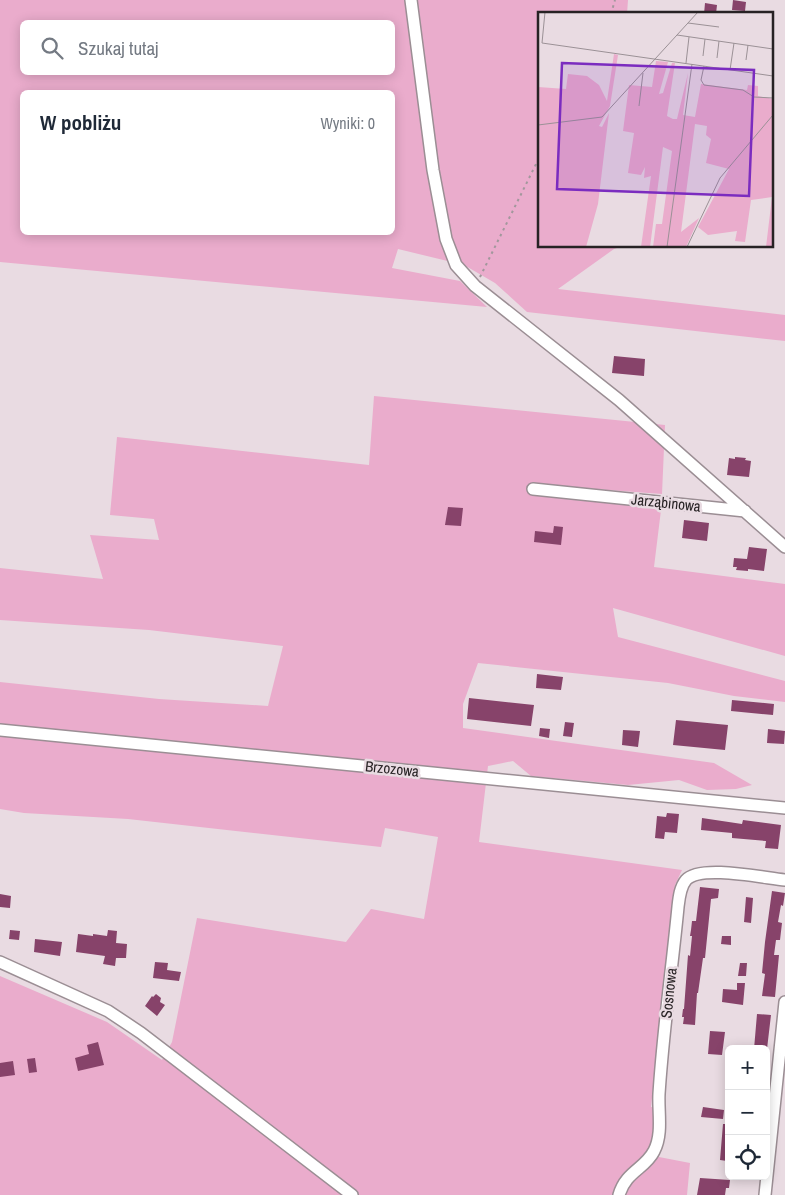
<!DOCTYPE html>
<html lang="pl">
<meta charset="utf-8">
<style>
body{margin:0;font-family:"Archivo Narrow",sans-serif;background:#f6f6f7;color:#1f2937}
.controls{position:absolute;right:15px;bottom:15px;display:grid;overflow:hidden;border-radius:8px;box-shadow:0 2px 12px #0003}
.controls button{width:45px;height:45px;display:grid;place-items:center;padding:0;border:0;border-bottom:1px solid #e0e1e3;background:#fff;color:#1f2937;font:25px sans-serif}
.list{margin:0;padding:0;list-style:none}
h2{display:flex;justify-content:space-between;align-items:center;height:65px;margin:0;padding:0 20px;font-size:21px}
h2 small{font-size:16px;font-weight:400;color:#747a83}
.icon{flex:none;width:28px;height:28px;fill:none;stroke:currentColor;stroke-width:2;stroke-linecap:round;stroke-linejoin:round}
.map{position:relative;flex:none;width:785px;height:1195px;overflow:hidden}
.search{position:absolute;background:#fff;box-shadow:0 2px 12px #0003;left:20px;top:20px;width:375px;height:55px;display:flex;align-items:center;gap:12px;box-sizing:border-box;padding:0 18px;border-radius:8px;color:#747a83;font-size:19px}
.panel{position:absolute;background:#fff;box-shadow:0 2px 12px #0003;left:20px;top:90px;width:375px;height:145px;border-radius:8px}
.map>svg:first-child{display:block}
.green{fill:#eaaccc;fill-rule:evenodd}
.building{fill:#87436a}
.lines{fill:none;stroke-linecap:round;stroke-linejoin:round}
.minor-casing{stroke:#9b8e94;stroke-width:14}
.path{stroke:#a2979c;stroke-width:2;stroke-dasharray:2.5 4;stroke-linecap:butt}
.minor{stroke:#fff;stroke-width:11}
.labels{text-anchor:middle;stroke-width:5;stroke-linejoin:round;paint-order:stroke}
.street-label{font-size:15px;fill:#272224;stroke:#e9dbe2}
.inset-road{fill:none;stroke:#9b9196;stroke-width:1}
.view{fill:#7b2cbf;fill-opacity:0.15;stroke:#7b2cbf;stroke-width:2.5}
.inset-edge{fill:none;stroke:#272224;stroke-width:2.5}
</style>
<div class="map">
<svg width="785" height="1195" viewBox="0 0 785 1195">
<rect width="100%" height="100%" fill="#e9dbe2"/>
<path class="green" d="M 0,0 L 628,0 L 627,14 L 539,14 L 539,246 L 623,246 L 614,249 L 558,289 L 785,315 L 785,341 L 527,312 L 495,283 L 464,265 L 398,249 L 392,268 L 460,281 L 487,307 L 0,262 ZM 22,22 L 392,22 L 392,72 L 22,72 ZM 22,92 L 392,92 L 392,232 L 22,232 Z
M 374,396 L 665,425 L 662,494 L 568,487 L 661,510 L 654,567 L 785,584 L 785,656 L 613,608 L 618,637 L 785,681 L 785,702 L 734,696 L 668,683 L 478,663 L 463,704 L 463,728 L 714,763 L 752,785 L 736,789 L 707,790 L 679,780 L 628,785 L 531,776 L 513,761 L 488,766 L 479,842 L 682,870 L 675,885 L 651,1107 L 662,1108 L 659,1157 L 690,1163 L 687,1195 L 0,1195 L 0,976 L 107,1022 L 162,1060 L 172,1042 L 197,918 L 346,942 L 371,909 L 424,919 L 438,837 L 385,828 L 381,847 L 128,819 L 24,813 L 0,809 L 0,682 L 159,699 L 268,706 L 283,646 L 149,630 L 0,620 L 0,568 L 103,579 L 90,535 L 159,540 L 154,519 L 110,515 L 117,437 L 369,465 Z"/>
<path class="building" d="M 733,0 L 746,2 L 745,11 L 732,10 Z
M 705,3 L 717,5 L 716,14 L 704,14 Z
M 614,356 L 645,359 L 644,376 L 612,373 Z
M 735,457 L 746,458 L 745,460 L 751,461 L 749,477 L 727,475 L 729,458 L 735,459 Z
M 448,507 L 463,508 L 461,526 L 445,525 Z
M 684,520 L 709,523 L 707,541 L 682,538 Z
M 554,526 L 563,527 L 561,545 L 534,542 L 535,531 L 553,533 Z
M 749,547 L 767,549 L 764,571 L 748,569 L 748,571 L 736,570 L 737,567 L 733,567 L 734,558 L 747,559 Z
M 537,674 L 563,677 L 561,690 L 536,688 Z
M 469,698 L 534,705 L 531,726 L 467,719 Z
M 732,700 L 774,704 L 773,715 L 731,711 Z
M 676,720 L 728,725 L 725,750 L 673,745 Z
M 565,722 L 574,723 L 572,737 L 563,736 Z
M 540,728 L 550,729 L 549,738 L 539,736 Z
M 768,729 L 785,731 L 784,744 L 767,743 Z
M 623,730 L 640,731 L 638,747 L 622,745 Z
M 667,813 L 679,814 L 677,833 L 665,832 L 664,839 L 655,838 L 657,816 L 666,817 Z
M 702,818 L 742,824 L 743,820 L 781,825 L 778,849 L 765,848 L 766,841 L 732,838 L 732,833 L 701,830 Z
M 700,887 L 719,889 L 718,898 L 711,899 L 705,958 L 703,958 L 698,993 L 697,993 L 695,1025 L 683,1024 L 684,1017 L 682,1017 L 683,1009 L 684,1009 L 688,955 L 690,956 L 692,936 L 690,936 L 691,930 L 692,921 L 696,921 Z
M 772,891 L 785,893 L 783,906 L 781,905 L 778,922 L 782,923 L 780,940 L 776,940 L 774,955 L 779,955 L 775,997 L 762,996 L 765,974 L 762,973 L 765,942 Z
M 0,894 L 11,896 L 10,908 L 0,907 Z
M 746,897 L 753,898 L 751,923 L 744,922 Z
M 10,930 L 20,931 L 19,940 L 9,939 Z
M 108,930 L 117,931 L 116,943 L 127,944 L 126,958 L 116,958 L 115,966 L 103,964 L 105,956 L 76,952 L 78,934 L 93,936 L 93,934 L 107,936 Z
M 722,936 L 731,936 L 731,945 L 721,944 Z
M 35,939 L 62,942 L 60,956 L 34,952 Z
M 155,962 L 168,963 L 167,970 L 181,972 L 179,981 L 153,978 Z
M 740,963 L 747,963 L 746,976 L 738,976 Z
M 737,983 L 745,983 L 743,1005 L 722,1002 L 723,989 L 737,990 Z
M 156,994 L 161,998 L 160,1002 L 165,1005 L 157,1016 L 145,1006 L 152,996 L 153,997 Z
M 757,1014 L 771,1015 L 767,1049 L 754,1049 Z
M 710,1031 L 725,1032 L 722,1055 L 708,1054 Z
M 98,1042 L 104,1065 L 78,1071 L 75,1058 L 89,1054 L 87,1045 Z
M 35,1058 L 37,1072 L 29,1073 L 27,1059 Z
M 13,1061 L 15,1075 L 0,1077 L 0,1063 Z
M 703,1107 L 724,1110 L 723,1119 L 701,1117 Z
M 723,1124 L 729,1124 L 729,1155 L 727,1161 L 720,1160 Z
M 700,1178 L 730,1180 L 729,1188 L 726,1188 L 725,1195 L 697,1195 Z"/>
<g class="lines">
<defs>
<path id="minor" d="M 411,0 L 433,170 L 446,239 L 456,265 L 475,286 L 619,400 L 785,547
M 533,489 L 745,511
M 0,730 L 785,808
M 0,962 L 108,1011 L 141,1033 L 352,1195
M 619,1195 C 626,1171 645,1169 654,1151 C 663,1134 658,1112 659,1094 C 663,1031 672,969 678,907 C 679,898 680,887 686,880 C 700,864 764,878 785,880
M 765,1195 L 785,1002"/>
</defs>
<use href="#minor" class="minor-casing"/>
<path class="path" d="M 611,14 L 615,0
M 480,277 L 539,158"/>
<use href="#minor" class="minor"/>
</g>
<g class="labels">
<g class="street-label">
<text transform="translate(666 503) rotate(6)" y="5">Jarząbinowa</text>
<text transform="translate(392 769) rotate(6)" y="5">Brzozowa</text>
<text transform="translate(669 993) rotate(-84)" y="5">Sosnowa</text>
</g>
</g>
<g transform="translate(538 12)">
<rect width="235" height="235" fill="#e9dbe2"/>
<path d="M 76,42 L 80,43 L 72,94 L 61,114 L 64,115 L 71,101 L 60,192 L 48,235 L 0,235 L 0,75 L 28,77 L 30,62 L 49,64 L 61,73 L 69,89 ZM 118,49 L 130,50 L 121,82 L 125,81 L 134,51 L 137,51 L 129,104 L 135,107 L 139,107 L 150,61 L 145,103 L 157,105 L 163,72 L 209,78 L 210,73 L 220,74 L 220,84 L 235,87 L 235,235 L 228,235 L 234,185 L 213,188 L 207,230 L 197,229 L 199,219 L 170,223 L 160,215 L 191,157 L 168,151 L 173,127 L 168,123 L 169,114 L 157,112 L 143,220 L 161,206 L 148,235 L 115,235 L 118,212 L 124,212 L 134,139 L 125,135 L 112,235 L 103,235 L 113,164 L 106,166 L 107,155 L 103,163 L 90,161 L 96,121 L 85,119 L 91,73 L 114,75 Z" fill="#eaaccc"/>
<path class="inset-road" d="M 7,0 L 4,31 L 235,64M 150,11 L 181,15M 139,23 L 235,37M 165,44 L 167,27M 179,46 L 181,29M 208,48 L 210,33M 148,51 L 151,25M 166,54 L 163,68 L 166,73 L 205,78 L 216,85 L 235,86M 192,58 L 196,31M 101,94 L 105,61M 0,113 L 64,105 L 160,0M 129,235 L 154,52M 149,235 L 182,166 L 235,103"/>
<path class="view" d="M 24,51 L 216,58 L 211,184 L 19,177 Z"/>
<rect width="235" height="235" class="inset-edge"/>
</g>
</svg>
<div class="controls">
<button>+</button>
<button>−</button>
<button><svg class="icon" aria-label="locate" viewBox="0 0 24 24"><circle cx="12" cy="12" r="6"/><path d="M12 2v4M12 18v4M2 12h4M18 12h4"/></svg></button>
</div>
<div class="search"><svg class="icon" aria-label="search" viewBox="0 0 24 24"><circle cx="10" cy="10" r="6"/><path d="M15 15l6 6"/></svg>Szukaj tutaj</div>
<section class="panel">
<h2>W pobliżu<small>Wyniki: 0</small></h2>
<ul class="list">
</ul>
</section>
</div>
